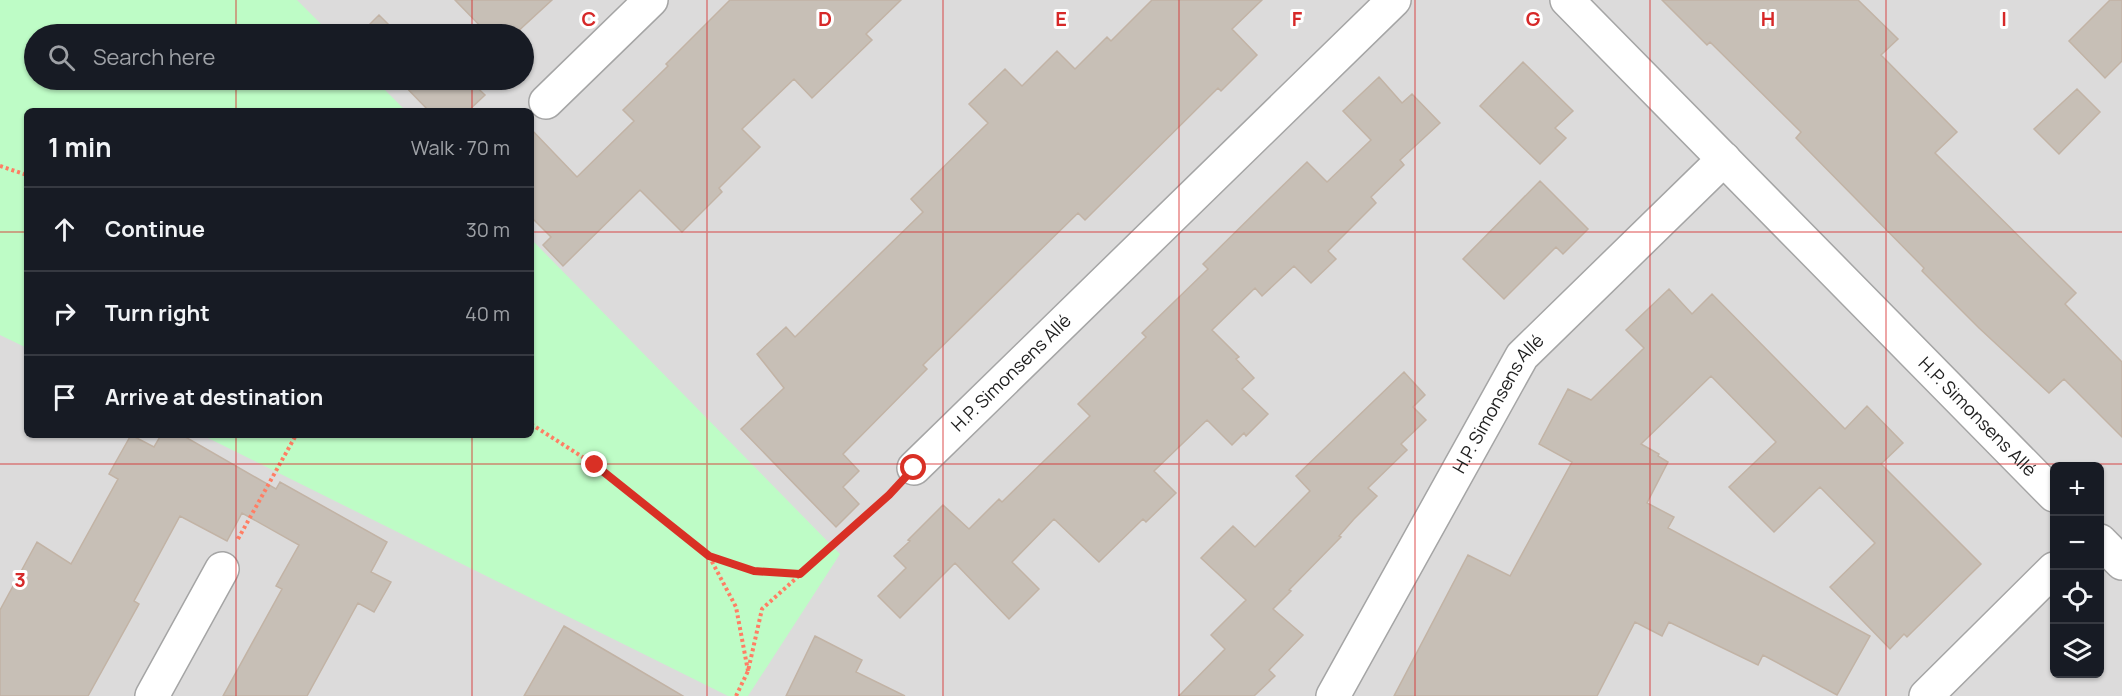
<!DOCTYPE html>
<meta charset="utf-8">
<style>
body{margin:0;font-family:Manrope,sans-serif;background:#242831;color:#f1f3f6}
.controls{position:absolute;right:18px;bottom:18px;display:grid;overflow:hidden;border-radius:9px;box-shadow:0 2px 4px #0004}
.controls button{width:54px;height:54px;display:grid;place-items:center;padding:0;border:0;border-bottom:2px solid #363941;background:#171b24;color:#f1f3f6;font:30px sans-serif}
.stop{position:absolute;width:18px;height:18px;margin:-14px;border:4px solid #d93025;border-radius:50%;background:#fff}
.stop.end{background:#d93025;border-color:#fff;box-shadow:0 2px 6px #0008}
.list{margin:0;padding:0;list-style:none}
h2{display:flex;justify-content:space-between;align-items:center;height:78px;margin:0;padding:0 24px;font-size:26px}
h2 small{font-size:20px;font-weight:400;color:#9ea1a6}
.list li{display:grid;grid-template-columns:39px 1fr auto;gap:18px;align-items:center;box-sizing:border-box;height:84px;padding:0 24px;border-top:2px solid #363941}
.list b{display:block;font-size:22px;white-space:nowrap}
.list em{font-size:20px;font-style:normal;color:#9ea1a6}
.icon{flex:none;width:33px;height:33px;fill:none;stroke:currentColor;stroke-width:2;stroke-linecap:round;stroke-linejoin:round}
.map{position:relative;flex:none;width:2122px;height:696px;overflow:hidden}
.search{position:absolute;background:#171b24;box-shadow:0 2px 4px #0004;left:24px;top:24px;width:510px;height:66px;display:flex;align-items:center;gap:15px;box-sizing:border-box;padding:0 21px;border-radius:33px;color:#9ea1a6;font-size:22px}
.panel{position:absolute;background:#171b24;box-shadow:0 2px 4px #0004;left:24px;top:108px;width:510px;height:330px;border-radius:9px}
.map>svg:first-child{display:block}
.residential{fill:#dcdbdb;fill-rule:evenodd}
.park{fill:#befcc6}
.building{fill:#c7bfb6;stroke:#c2b3a5;stroke-width:1.5}
.lines{fill:none;stroke-linecap:round;stroke-linejoin:round}
.minor-casing{stroke:#a5a5a5;stroke-width:36}
.path{stroke:#ff7e64;stroke-width:4;stroke-dasharray:3 3;stroke-linecap:butt}
.minor{stroke:#fff;stroke-width:33}
.route{stroke:#d93025;stroke-width:8}
.grid{fill:none;stroke:#d62828;stroke-width:1.5;stroke-opacity:0.55}
.labels{text-anchor:middle;stroke-width:6;stroke-linejoin:round;paint-order:stroke}
.street-label{font-size:18px;fill:#1e1e1e;stroke:#fff}
.grid-label{font-size:20px;text-anchor:middle;font-weight:bold;fill:#d62828;stroke:#fff;stroke-width:6;stroke-linejoin:round;paint-order:stroke}
</style>
<div class="map">
<svg width="2122" height="696" viewBox="0 0 2122 696">
<rect width="100%" height="100%" fill="#efece3"/>
<path class="residential" d="M 0,0 L 2122,0 L 2122,696 L 0,696 ZM 34,34 L 524,34 L 524,80 L 34,80 ZM 27,111 L 531,111 L 531,435 L 27,435 ZM 2054,466 L 2100,466 L 2100,674 L 2054,674 Z"/>
<path class="park" d="M 0,0 L 297,0 L 331,34 L 34,34 L 34,80 L 375,80 L 406,111 L 27,111 L 27,348 L 0,335 Z
M 531,239 L 840,554 L 748,696 L 728,696 L 202,435 L 531,435 Z"/>
<path class="building" d="M 455,0 L 552,0 L 515,34 L 488,34 Z
M 730,0 L 901,0 L 866,34 L 872,40 L 812,98 L 794,79 L 742,129 L 760,147 L 719,188 L 722,192 L 682,232 L 640,190 L 563,266 L 543,245 L 551,237 L 531,217 L 531,129 L 577,177 L 634,121 L 623,110 L 668,66 L 666,64 Z
M 1152,0 L 1262,0 L 1232,29 L 1257,55 L 1221,91 L 1218,88 L 1085,220 L 1078,213 L 923,365 L 927,369 L 843,454 L 859,471 L 843,487 L 859,504 L 836,527 L 741,429 L 784,388 L 757,354 L 786,327 L 795,337 L 923,212 L 911,199 L 988,123 L 969,104 L 1005,69 L 1022,86 L 1057,51 L 1075,69 L 1107,37 L 1111,41 Z
M 1662,0 L 1858,0 L 1898,39 L 1881,55 L 1957,132 L 1935,153 L 2076,293 L 2065,304 L 2122,362 L 2122,437 L 2064,379 L 2049,393 L 1979,328 L 1922,271 L 1924,268 L 1796,138 L 1801,132 L 1710,42 L 1707,45 Z
M 2110,0 L 2122,0 L 2122,61 L 2105,78 L 2069,41 Z
M 379,15 L 398,34 L 360,34 Z
M 1523,62 L 1573,111 L 1555,128 L 1566,138 L 1540,164 L 1480,106 Z
M 1379,77 L 1402,103 L 1412,94 L 1440,123 L 1400,160 L 1404,165 L 1371,197 L 1376,203 L 1328,251 L 1336,259 L 1311,283 L 1294,266 L 1262,296 L 1255,288 L 1212,330 L 1239,357 L 1236,359 L 1254,378 L 1242,389 L 1268,414 L 1246,436 L 1244,433 L 1232,445 L 1207,420 L 1154,471 L 1176,493 L 1146,522 L 1143,519 L 1099,562 L 1054,519 L 1012,562 L 1039,589 L 1009,619 L 955,563 L 900,618 L 878,596 L 906,568 L 894,556 L 910,541 L 908,540 L 943,505 L 969,529 L 999,499 L 1002,502 L 1090,416 L 1078,404 L 1146,337 L 1142,333 L 1208,269 L 1203,264 L 1270,198 L 1307,162 L 1327,182 L 1371,140 L 1343,111 Z
M 399,80 L 469,80 L 485,95 L 468,111 L 429,111 Z
M 2077,89 L 2100,112 L 2059,154 L 2034,129 Z
M 1540,181 L 1588,229 L 1563,254 L 1556,247 L 1504,299 L 1463,259 Z
M 1669,289 L 1692,314 L 1712,294 L 1845,429 L 1867,406 L 1903,443 L 1881,464 L 1981,564 L 1907,637 L 1904,634 L 1890,649 L 1830,587 L 1875,543 L 1820,487 L 1774,532 L 1729,487 L 1776,442 L 1711,376 L 1641,444 L 1659,454 L 1658,456 L 1668,462 L 1647,503 L 1674,517 L 1668,528 L 1870,636 L 1837,695 L 1763,655 L 1758,665 L 1669,622 L 1662,636 L 1635,622 L 1597,696 L 1394,696 L 1468,555 L 1510,576 L 1572,462 L 1539,444 L 1568,389 L 1591,400 L 1644,348 L 1626,330 Z
M 1404,372 L 1425,395 L 1413,407 L 1426,420 L 1401,444 L 1407,450 L 1368,488 L 1377,496 L 1354,519 L 1339,536 L 1341,537 L 1289,590 L 1291,591 L 1273,609 L 1303,635 L 1269,670 L 1275,676 L 1254,696 L 1179,696 L 1225,649 L 1211,635 L 1246,600 L 1201,558 L 1233,526 L 1255,547 L 1310,491 L 1296,476 Z
M 131,435 L 154,447 L 161,435 L 182,435 L 276,489 L 280,482 L 387,542 L 371,572 L 391,582 L 374,612 L 358,603 L 307,696 L 223,696 L 282,589 L 276,586 L 299,545 L 242,513 L 227,541 L 180,516 L 134,601 L 139,604 L 88,696 L 0,696 L 0,610 L 37,542 L 71,564 L 118,479 L 109,474 Z
M 564,626 L 627,663 L 683,696 L 524,696 Z
M 815,636 L 862,660 L 856,672 L 905,696 L 786,696 Z"/>
<g class="lines">
<defs>
<g id="minor">
<path id="s1" d="M 1567,0 L 2054,495"/>
<path d="M 546,102 L 651,0"/>
<path id="s2" d="M 914,468 L 1394,0"/>
<path d="M 2100,541 L 2122,563"/>
<path d="M 152,696 L 222,569"/>
<path id="s3" d="M 1333,696 L 1522,356 L 1724,159"/>
<path d="M 1926,696 L 2054,569"/>
</g>
</defs>
<use href="#minor" class="minor-casing"/>
<path class="path" d="M 0,166 L 27,175
M 531,424 L 595,465 L 709,556 L 736,607 L 748,671
M 238,539 L 296,435
M 710,556 L 754,571 L 799,574
M 736,696 L 748,671 L 762,609 L 891,493"/>
<use href="#minor" class="minor"/>
</g>
<g class="lines">
<path class="route" d="M 595,465 L 709,556 L 754,571 L 800,574 L 889,495 L 914,468"/>
</g>
<path class="grid" d="M 236,0 L 236,34M 472,0 L 472,34M 707,0 L 707,696M 943,0 L 943,696M 1179,0 L 1179,696M 1415,0 L 1415,696M 1650,0 L 1650,696M 1886,0 L 1886,696M 236,80 L 236,111M 472,80 L 472,111M 0,232 L 27,232M 531,232 L 2122,232M 236,435 L 236,696M 472,435 L 472,696M 0,464 L 2122,464"/>
<g class="labels">
<g class="street-label">
<text dy="6" stroke="none"><textPath href="#s2" startOffset="136">H.P. Simonsens Allé</textPath></text>
<text dy="6" stroke="none"><textPath href="#s3" startOffset="336">H.P. Simonsens Allé</textPath></text>
<text dy="6" stroke="none"><textPath href="#s1" startOffset="585">H.P. Simonsens Allé</textPath></text>
</g>
</g>
<g class="grid-label">
<text x="589" y="26">C</text>
<text x="825" y="26">D</text>
<text x="1061" y="26">E</text>
<text x="1297" y="26">F</text>
<text x="1533" y="26">G</text>
<text x="1768" y="26">H</text>
<text x="2004" y="26">I</text>
<text x="20" y="587">3</text>
</g>
</svg>
<div class="controls">
<button>+</button>
<button>−</button>
<button><svg class="icon" aria-label="locate" viewBox="0 0 24 24"><circle cx="12" cy="12" r="6"/><path d="M12 2v4M12 18v4M2 12h4M18 12h4"/></svg></button>
<button><svg class="icon" aria-label="layers" viewBox="0 0 24 24"><path d="M12 4l9 5-9 5-9-5zM3 14l9 5 9-5"/></svg></button>
</div>
<div class="stop" style="left:914px;top:468px"></div>
<div class="stop end" style="left:595px;top:465px"></div>
<div class="search"><svg class="icon" aria-label="search" viewBox="0 0 24 24"><circle cx="10" cy="10" r="6"/><path d="M15 15l6 6"/></svg>Search here</div>
<section class="panel">
<h2>1 min<small>Walk · 70 m</small></h2>
<ul class="list">
<li><svg class="icon" aria-label="ahead" viewBox="0 0 24 24"><path d="M12 20V5M6 11l6-6 6 6"/></svg><div><b>Continue</b></div><em>30 m</em></li>
<li><svg class="icon" aria-label="right" viewBox="0 0 24 24"><path d="M7 20v-9h11M14 6l5 5-5 5"/></svg><div><b>Turn right</b></div><em>40 m</em></li>
<li><svg class="icon" aria-label="arrive" viewBox="0 0 24 24"><path d="M6 21V4h12l-3 4 3 4H6"/></svg><div><b>Arrive at destination</b></div></li>
</ul>
</section>
</div>
